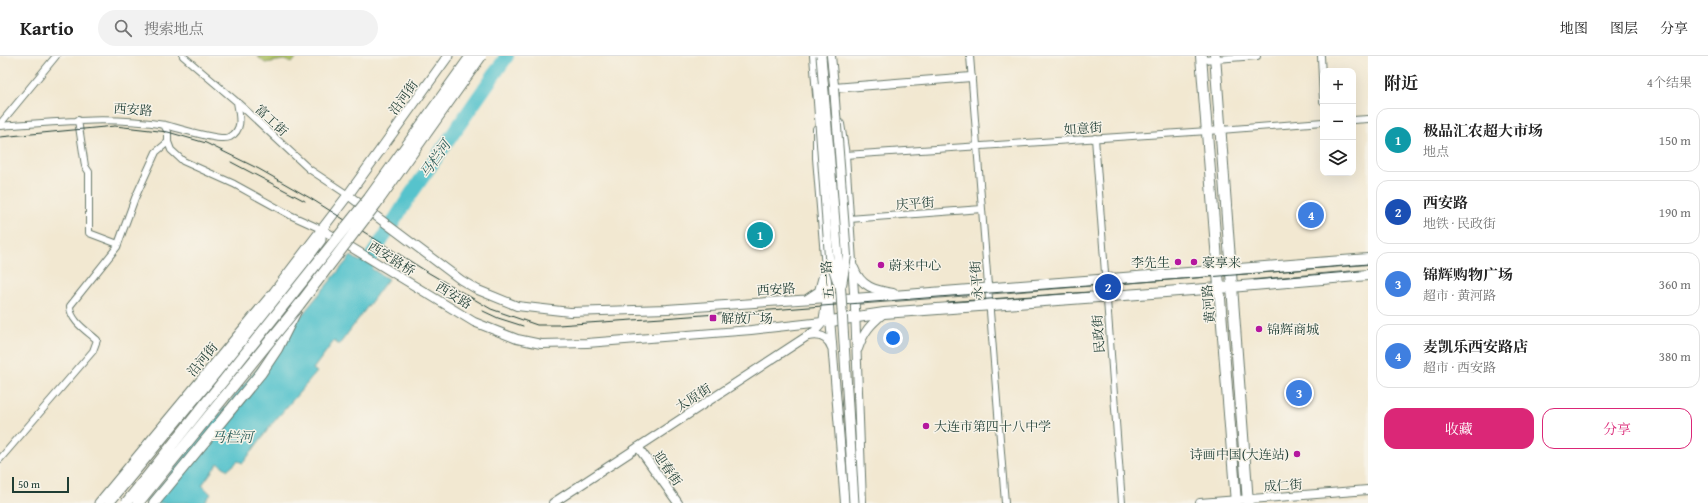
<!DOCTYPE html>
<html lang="zh">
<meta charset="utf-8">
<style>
body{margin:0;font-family:"Gentium Book Plus","Noto Serif SC",serif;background:#f2f2f2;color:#222}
.controls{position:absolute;right:12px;top:12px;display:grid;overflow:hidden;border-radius:8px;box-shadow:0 4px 16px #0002}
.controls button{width:36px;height:36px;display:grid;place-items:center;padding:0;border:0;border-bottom:1px solid #e0e0e0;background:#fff;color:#222;font:20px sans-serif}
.scale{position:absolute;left:12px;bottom:10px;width:57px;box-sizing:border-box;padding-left:4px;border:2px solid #1f3d34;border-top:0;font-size:11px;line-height:14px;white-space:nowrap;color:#1f3d34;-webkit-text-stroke:3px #f7f3e8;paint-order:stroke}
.you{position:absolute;left:893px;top:282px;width:14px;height:14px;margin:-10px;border:3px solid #fff;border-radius:50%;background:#1a73e8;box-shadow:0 0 0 6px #1a73e833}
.badge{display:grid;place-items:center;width:26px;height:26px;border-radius:50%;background:#db2777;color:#fff;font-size:13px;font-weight:700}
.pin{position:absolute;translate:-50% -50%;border:2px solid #fff;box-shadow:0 1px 4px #0006}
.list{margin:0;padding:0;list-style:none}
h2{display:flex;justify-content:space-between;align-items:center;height:52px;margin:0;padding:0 16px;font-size:17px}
h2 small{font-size:13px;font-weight:400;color:#767676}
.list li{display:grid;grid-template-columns:26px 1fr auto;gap:12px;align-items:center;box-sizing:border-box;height:64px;margin:0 8px 8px;padding:0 8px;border:1px solid #e0e0e0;border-radius:12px}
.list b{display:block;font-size:15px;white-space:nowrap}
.list p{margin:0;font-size:13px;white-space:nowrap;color:#767676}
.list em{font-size:13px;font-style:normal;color:#767676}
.actions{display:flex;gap:8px;padding:12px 16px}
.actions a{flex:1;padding:9px 0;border:1px solid #db2777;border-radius:12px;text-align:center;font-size:14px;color:#db2777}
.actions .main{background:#db2777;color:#fff}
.icon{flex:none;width:22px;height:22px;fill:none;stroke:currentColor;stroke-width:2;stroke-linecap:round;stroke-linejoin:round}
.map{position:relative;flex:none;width:1368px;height:447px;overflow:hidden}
header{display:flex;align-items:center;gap:24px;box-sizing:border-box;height:56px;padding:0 20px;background:#fff;border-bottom:1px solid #e0e0e0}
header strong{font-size:19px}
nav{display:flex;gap:22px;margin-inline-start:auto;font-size:14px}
.search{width:280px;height:36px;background:#f2f2f2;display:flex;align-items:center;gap:10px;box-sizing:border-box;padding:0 14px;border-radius:22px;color:#767676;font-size:15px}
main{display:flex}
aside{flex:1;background:#fff}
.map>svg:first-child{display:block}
.green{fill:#afc266;stroke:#67804d}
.water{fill:#56c3cc;stroke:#3a8080}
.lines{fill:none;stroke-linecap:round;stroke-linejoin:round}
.river{stroke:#56c3cc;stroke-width:14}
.minor-casing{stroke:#69796b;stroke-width:8}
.tertiary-casing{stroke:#69796b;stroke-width:10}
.secondary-casing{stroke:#69796b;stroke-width:11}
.primary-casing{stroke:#69796b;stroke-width:12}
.trunk-casing{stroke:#69796b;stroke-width:12}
.minor{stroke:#fff;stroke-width:6}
.tertiary{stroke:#fff;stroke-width:8}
.secondary{stroke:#fff;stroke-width:9}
.primary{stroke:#fff;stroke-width:10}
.trunk{stroke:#fff;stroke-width:10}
.tram{stroke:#1f3d34;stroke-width:1}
.tertiary-bridge-casing{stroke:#69796b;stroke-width:10;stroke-linecap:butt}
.secondary-bridge-casing{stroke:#69796b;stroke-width:11;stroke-linecap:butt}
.trunk-bridge-casing{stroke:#69796b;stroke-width:12;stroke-linecap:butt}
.tertiary-bridge{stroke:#fff;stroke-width:8}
.secondary-bridge{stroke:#fff;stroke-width:9}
.trunk-bridge{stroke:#fff;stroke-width:10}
.poi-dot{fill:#b5179e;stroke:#f7f3e8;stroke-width:1.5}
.labels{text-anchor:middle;stroke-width:3;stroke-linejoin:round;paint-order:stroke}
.street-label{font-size:13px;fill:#1f3d34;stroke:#f7f3e8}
.poi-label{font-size:13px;fill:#1f3d34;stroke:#f7f3e8;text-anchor:start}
.water-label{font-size:14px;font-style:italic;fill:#2d5e5a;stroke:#f7f3e8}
</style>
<header>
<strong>Kartio</strong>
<div class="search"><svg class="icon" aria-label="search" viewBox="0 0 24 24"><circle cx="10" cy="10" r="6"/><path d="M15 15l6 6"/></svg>搜索地点</div>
<nav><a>地图</a><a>图层</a><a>分享</a></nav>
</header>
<main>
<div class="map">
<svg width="1368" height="447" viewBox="0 0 1368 447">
<rect width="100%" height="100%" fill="#f7f3e8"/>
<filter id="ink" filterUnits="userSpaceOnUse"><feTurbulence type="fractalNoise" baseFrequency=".025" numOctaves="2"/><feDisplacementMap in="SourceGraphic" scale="8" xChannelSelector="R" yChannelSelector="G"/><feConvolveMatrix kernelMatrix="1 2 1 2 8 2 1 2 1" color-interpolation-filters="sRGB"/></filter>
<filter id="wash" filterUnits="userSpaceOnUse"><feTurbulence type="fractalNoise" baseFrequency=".012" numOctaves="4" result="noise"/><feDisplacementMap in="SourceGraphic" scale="16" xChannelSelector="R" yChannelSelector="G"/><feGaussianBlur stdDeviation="0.9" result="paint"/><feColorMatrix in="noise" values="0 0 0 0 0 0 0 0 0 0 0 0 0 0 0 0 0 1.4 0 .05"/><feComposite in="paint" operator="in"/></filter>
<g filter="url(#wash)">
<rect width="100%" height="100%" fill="#f2e8d1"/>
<path class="green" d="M 257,0 L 297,0 L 297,1 L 292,7 L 284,4 L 265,7 Z"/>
<path class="water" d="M 351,200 L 388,223 L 339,289 L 334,285 L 313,313 L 317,316 L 272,368 L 243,407 L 238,405 L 228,414 L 218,407 L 202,429 L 211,438 L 204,447 L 145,447 Z"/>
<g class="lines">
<path class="river" d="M 366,209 L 411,138 L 507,0"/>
</g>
</g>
<g filter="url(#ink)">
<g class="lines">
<defs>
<path id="minor" d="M 183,0 L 237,46 L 309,113 L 348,139
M 970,0 L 1005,447
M 1321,0 L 1323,45
M 1202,4 L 1257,0
M 78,64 L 85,110 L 89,116 L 89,177 L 118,188
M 1353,64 L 1368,63
M 0,68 L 56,0
M 164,69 L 168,76 L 168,86 L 171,94 L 183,105 L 234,128 L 290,159 L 321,173
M 0,70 C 55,66 110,60 165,69 C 179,72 220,86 230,81 C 244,73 239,59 237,46
M 1095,82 L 1122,447
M 845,99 L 1208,75 L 1323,66
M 849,163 L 982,153
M 0,403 L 93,295 L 97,284 C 87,275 70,265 70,250 L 117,191 L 135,142 L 156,96 L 168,86"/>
<path id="tertiary" d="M 814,0 L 817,39
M 831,0 L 835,39
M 834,32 L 971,21
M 840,68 L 845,99 L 855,252 L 862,447
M 817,73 L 817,102 L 845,447
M 348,139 L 461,224 L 478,234 L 517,250 L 570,256 L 667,253 L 828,242
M 321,173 L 474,266 L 517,283 L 541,288 L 587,287 L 751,274 L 831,265
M 854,212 C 861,231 875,234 893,237
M 807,243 L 819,235 L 823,220
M 808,280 C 818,278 828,280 832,292
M 858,293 C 864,275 870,269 884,257
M 638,391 L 678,447
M 553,447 L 815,275 L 823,266 L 826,248
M 1200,447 L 1368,434"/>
<path id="secondary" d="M 99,447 L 274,236 L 348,139 L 448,0
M 109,447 L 280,240 L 321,184 L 321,173"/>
<path id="primary" d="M 1201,0 L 1236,447
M 1215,0 L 1248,447
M 828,242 L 854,243 L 906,239 L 1368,203
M 831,265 L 884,257 L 1219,232 L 1368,219"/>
<path id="trunk" d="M 154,447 L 261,317 L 277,293 L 296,255"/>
</defs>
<use href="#minor" class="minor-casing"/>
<use href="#tertiary" class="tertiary-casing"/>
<use href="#secondary" class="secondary-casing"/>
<use href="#primary" class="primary-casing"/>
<use href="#trunk" class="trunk-casing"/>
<use href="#minor" class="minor"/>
<use href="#tertiary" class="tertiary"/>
<use href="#secondary" class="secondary"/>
<use href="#primary" class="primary"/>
<use href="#trunk" class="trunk"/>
<path class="tram" d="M 0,81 L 115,70 L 168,76 L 206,87 L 259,113 L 310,142 L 429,217 L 491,253 L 537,269 L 558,269 C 702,260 846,248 990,237 C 1116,228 1242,219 1368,208
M 231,106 L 305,145
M 1254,224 L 1360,215
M 947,246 L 1089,236
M 483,255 L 498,262 L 523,270"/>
<defs>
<path id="tertiary-bridge" d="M 817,32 L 829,201 L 838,228
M 834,32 L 847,200 L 842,229"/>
<path id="secondary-bridge" d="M 821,0 L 841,238 L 854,447"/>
<path id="trunk-bridge" d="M 126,447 L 369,142 L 471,0
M 138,447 L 299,249 L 376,148 L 481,0"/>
</defs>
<use href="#tertiary-bridge" class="tertiary-bridge-casing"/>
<use href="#secondary-bridge" class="secondary-bridge-casing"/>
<use href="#trunk-bridge" class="trunk-bridge-casing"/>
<use href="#tertiary-bridge" class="tertiary-bridge"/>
<use href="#secondary-bridge" class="secondary-bridge"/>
<use href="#trunk-bridge" class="trunk-bridge"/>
</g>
</g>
<g class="poi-dot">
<circle cx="1178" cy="206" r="4"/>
<circle cx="1194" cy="206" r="4"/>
<circle cx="881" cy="209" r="4"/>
<rect x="709" y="258" width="8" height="8" rx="2"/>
<circle cx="1259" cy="273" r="4"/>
<circle cx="926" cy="370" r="4"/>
<circle cx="1297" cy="398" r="4"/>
</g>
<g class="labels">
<g class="street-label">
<text transform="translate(403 41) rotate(-54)" y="5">沿河街</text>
<text transform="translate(133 53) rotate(4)" y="5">西安路</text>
<text transform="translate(272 64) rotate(43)" y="5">富工街</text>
<text transform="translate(1083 72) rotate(-4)" y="5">如意街</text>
<text transform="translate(915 147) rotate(-4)" y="5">庆平街</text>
<text transform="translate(392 202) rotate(32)" y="5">西安路桥</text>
<text transform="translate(827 224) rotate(-95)" y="5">五一路</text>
<text transform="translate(976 224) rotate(-94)" y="5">永平街</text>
<text transform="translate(776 233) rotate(-4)" y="5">西安路</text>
<text transform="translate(454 239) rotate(31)" y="5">西安路</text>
<text transform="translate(1208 248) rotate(-95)" y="5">黄河路</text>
<text transform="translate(1098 278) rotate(-94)" y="5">民政街</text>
<text transform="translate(202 303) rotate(-50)" y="5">沿河街</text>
<text transform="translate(693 341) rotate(-33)" y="5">太原街</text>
<text transform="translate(668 412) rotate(55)" y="5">迎春街</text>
<text transform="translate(1283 429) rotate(-4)" y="5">成仁街</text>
</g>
<g class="poi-label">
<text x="1170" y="211" text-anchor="end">李先生</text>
<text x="1202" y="211">豪享来</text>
<text x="889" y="214">蔚来中心</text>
<text x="721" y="267">解放广场</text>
<text x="1267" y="278">锦辉商城</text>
<text x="934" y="375">大连市第四十八中学</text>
<text x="1289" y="403" text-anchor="end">诗画中国(大连站)</text>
</g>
<g class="water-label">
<text transform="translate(435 103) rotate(-55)" y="5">马栏河</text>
<text x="232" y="386">马栏河</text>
</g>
</g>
</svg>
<div class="controls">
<button>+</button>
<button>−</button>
<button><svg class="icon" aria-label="layers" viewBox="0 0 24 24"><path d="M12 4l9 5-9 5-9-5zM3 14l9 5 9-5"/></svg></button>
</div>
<div class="scale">50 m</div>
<div class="you"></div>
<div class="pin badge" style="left:760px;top:179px;background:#0f9aa8">1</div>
<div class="pin badge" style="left:1108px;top:231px;background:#1a4fb4">2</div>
<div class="pin badge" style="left:1299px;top:337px;background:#3f7fe0">3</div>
<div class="pin badge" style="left:1311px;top:159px;background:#3f7fe0">4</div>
</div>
<aside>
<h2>附近<small>4个结果</small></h2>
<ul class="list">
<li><span class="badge" style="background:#0f9aa8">1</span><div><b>极品汇农超大市场</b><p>地点</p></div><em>150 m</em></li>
<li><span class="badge" style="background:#1a4fb4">2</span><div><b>西安路</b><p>地铁 · 民政街</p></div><em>190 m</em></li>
<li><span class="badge" style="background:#3f7fe0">3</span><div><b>锦辉购物广场</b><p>超市 · 黄河路</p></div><em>360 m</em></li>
<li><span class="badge" style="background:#3f7fe0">4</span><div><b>麦凯乐西安路店</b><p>超市 · 西安路</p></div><em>380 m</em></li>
</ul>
<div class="actions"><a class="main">收藏</a><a>分享</a></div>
</aside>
</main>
